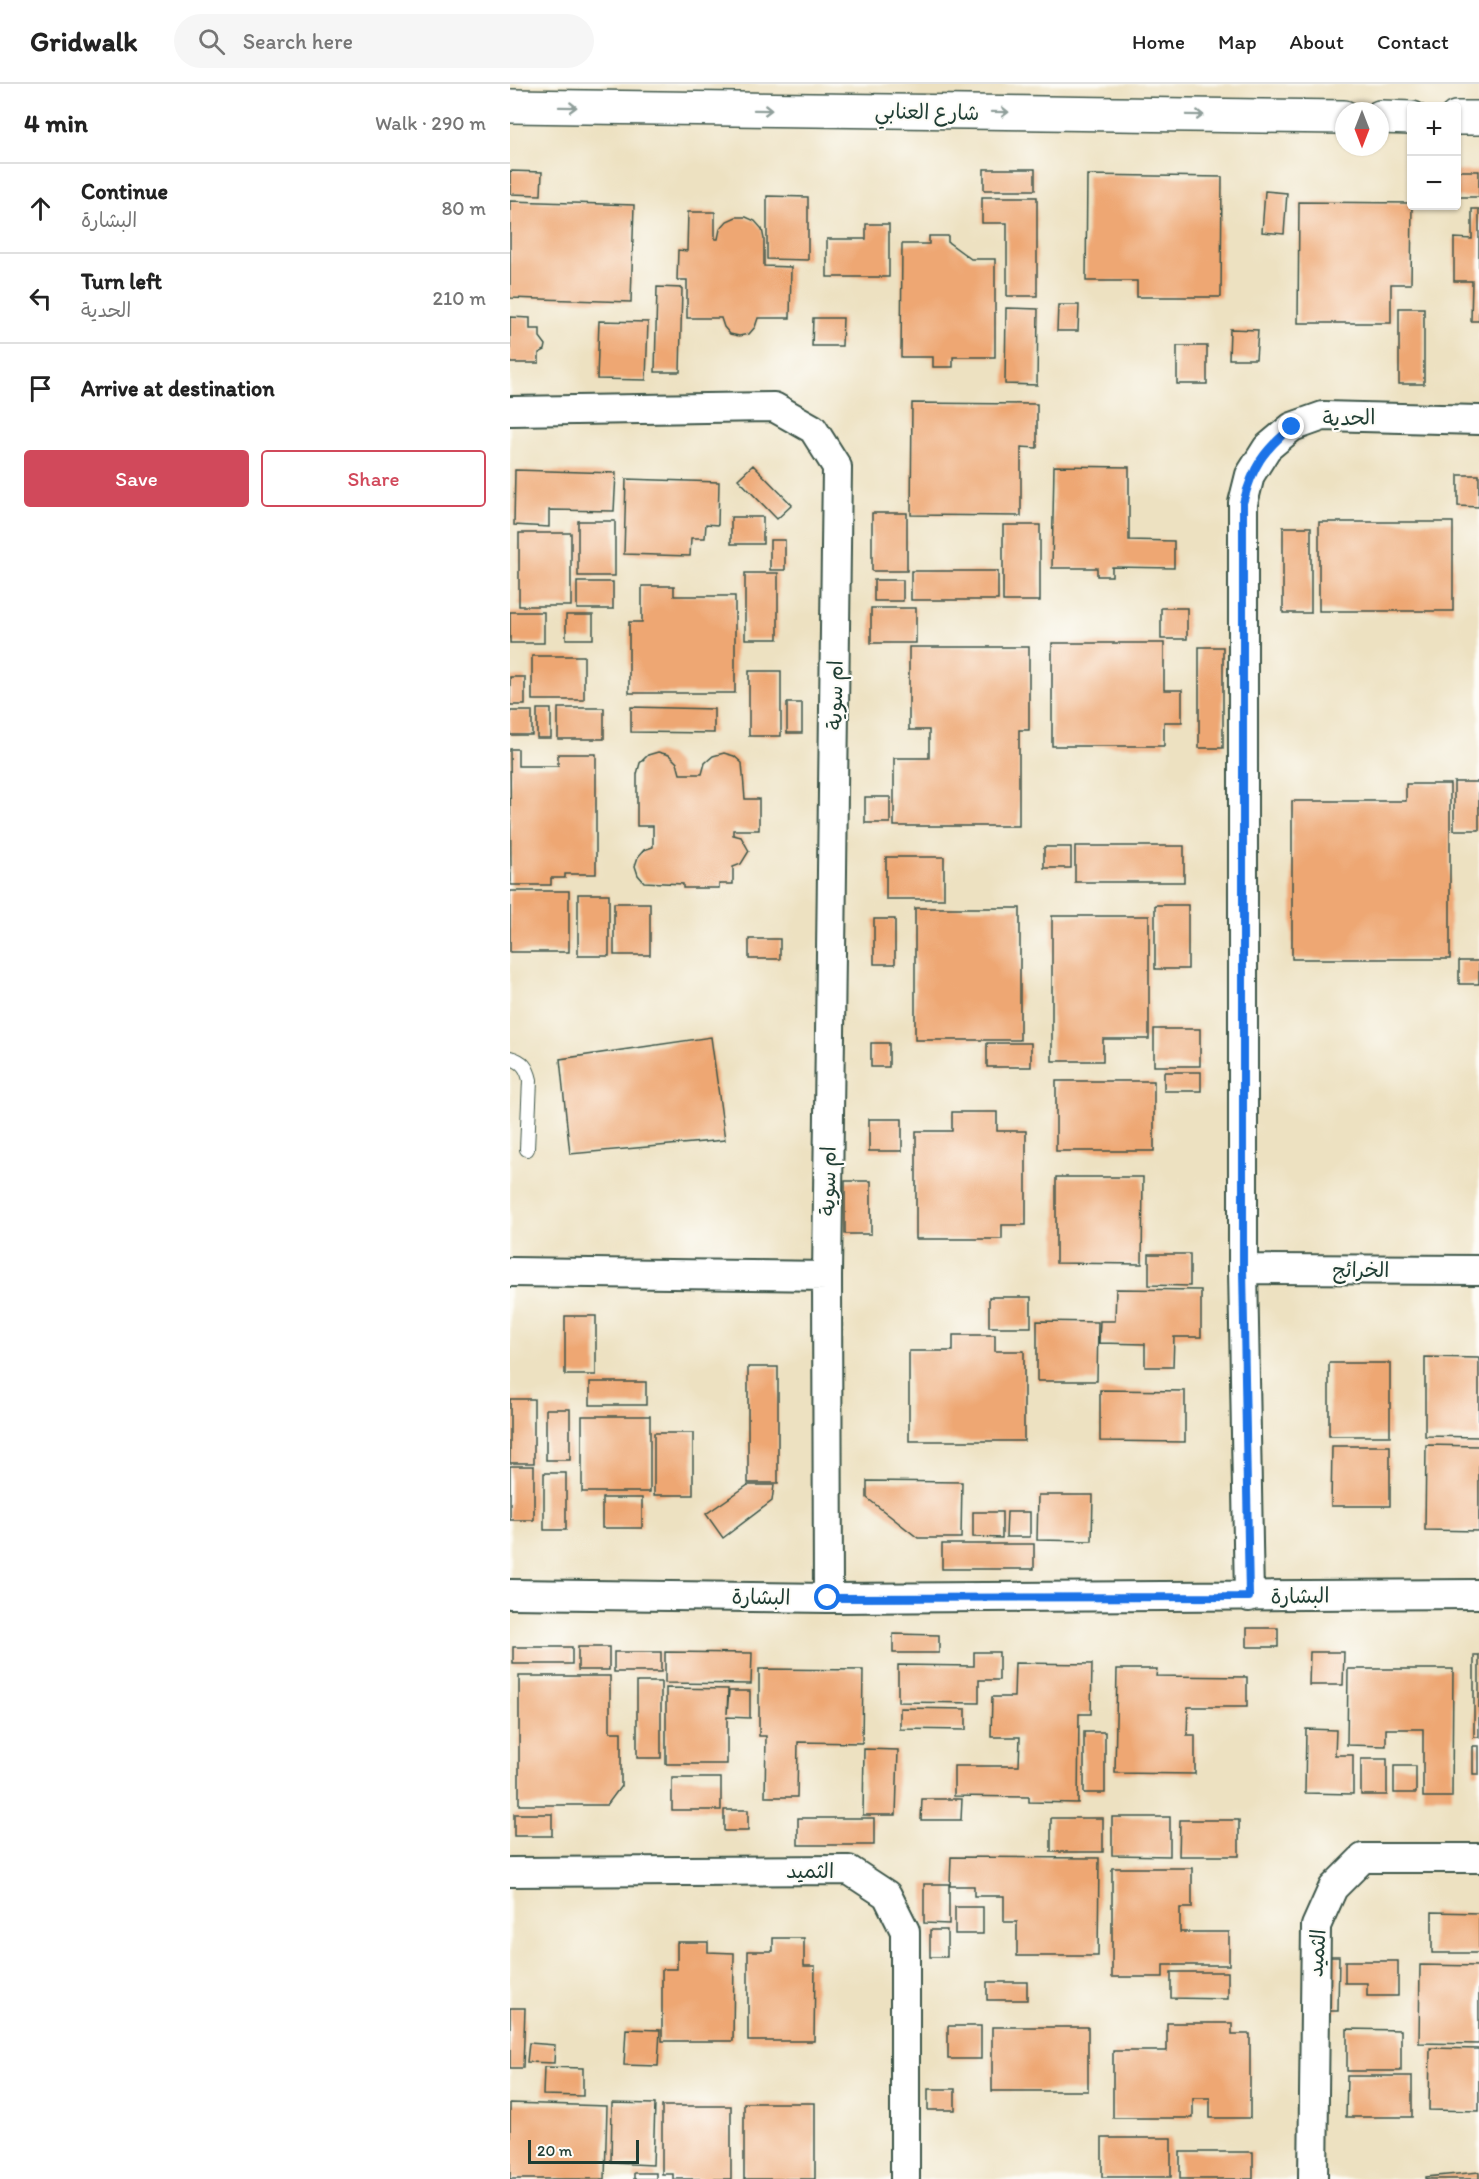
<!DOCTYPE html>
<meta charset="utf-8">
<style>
body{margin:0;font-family:Itim,"Playpen Sans Arabic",sans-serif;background:#f6f6f6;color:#222}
.controls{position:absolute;right:18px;top:18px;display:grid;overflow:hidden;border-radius:6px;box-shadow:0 2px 4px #0004}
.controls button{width:54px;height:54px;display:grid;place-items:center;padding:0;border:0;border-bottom:2px solid #e0e0e0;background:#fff;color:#222;font:30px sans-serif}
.compass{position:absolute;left:825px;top:18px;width:54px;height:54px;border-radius:50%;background:#fff;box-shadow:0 2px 4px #0004;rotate:180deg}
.scale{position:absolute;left:18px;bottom:15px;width:111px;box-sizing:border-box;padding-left:6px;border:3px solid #1f3d34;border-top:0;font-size:16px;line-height:21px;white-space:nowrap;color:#1f3d34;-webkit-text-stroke:4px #fdfcf7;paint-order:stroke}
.stop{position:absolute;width:18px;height:18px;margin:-14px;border:4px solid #1a73e8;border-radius:50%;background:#fff}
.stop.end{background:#1a73e8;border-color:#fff;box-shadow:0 2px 6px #0008}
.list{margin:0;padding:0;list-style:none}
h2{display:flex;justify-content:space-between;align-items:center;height:78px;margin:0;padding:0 24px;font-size:26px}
h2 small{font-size:20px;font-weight:400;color:#767676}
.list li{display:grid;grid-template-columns:39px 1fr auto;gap:18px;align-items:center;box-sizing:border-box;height:90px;padding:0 24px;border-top:2px solid #e0e0e0}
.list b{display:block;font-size:22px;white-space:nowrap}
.list p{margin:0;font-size:20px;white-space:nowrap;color:#767676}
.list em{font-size:20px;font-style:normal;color:#767676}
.actions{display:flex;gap:12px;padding:18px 24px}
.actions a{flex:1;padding:14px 0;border:2px solid #d1495b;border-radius:6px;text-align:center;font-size:21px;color:#d1495b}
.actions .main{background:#d1495b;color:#fff}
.icon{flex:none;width:33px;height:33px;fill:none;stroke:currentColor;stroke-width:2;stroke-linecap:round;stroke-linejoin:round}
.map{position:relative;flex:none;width:969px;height:2095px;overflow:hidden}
header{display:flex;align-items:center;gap:36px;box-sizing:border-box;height:84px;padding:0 30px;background:#fff;border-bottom:2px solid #e0e0e0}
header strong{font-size:28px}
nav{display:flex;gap:33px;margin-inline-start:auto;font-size:21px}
.search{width:420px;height:54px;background:#f6f6f6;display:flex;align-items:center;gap:15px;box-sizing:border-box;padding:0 21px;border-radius:33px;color:#767676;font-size:22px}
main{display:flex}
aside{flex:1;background:#fff}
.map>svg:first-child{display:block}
.building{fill:#eea773}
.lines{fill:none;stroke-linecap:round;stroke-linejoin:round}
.service-casing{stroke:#3e5649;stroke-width:16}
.minor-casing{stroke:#3e5649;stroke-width:32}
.tertiary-casing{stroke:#3e5649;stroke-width:36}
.service{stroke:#fff;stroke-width:14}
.minor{stroke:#fff;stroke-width:28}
.tertiary{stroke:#fff;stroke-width:33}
.oneway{stroke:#8f9e9a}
.route{stroke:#1a73e8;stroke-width:8}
.labels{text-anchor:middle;stroke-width:4.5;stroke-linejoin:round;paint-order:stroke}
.street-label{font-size:21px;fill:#1f3d34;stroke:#fdfcf7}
</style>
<header>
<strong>Gridwalk</strong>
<div class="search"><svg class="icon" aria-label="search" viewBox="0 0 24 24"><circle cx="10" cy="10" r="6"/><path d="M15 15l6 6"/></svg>Search here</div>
<nav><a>Home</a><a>Map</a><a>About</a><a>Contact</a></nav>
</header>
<main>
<aside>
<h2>4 min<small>Walk · 290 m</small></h2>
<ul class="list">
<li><svg class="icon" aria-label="ahead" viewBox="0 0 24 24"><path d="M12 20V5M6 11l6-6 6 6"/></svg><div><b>Continue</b><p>البشارة</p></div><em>80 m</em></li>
<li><svg class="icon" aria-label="left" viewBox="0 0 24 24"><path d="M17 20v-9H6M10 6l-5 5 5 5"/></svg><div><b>Turn left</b><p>الحدية</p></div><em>210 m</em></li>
<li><svg class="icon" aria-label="arrive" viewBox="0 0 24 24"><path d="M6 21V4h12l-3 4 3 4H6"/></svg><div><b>Arrive at destination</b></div></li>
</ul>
<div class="actions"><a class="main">Save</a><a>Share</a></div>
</aside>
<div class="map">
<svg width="969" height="2095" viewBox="0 0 969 2095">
<rect width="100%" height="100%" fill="#fdfcf7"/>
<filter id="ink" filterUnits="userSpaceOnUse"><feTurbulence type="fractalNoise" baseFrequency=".0167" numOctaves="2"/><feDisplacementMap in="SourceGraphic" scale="12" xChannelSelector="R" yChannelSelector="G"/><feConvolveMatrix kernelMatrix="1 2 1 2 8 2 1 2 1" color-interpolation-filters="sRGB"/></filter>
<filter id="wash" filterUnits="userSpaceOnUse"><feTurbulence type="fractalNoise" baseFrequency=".008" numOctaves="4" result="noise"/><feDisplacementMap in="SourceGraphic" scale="24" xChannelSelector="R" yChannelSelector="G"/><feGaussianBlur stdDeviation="1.35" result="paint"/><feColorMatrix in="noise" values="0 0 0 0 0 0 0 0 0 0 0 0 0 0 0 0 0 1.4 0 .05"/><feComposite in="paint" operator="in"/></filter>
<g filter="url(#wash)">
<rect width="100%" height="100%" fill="#ede1c1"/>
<g id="blocks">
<path class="building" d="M 474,85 L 525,85 L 525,106 L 474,106 Z
M 0,87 L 32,88 L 31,111 L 0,110 Z
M 946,87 L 969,87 L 969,113 L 946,113 Z
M 577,91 L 712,93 L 711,213 L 627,213 L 627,197 L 576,197 Z
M 755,107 L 777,109 L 774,150 L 752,148 Z
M 257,112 L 298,113 L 298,176 L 257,175 Z
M 472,113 L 527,113 L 527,212 L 497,212 L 497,139 L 472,139 Z
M 0,117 L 124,121 L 121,218 L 0,214 Z
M 789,118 L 902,119 L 901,200 L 881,200 L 881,239 L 788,239 Z
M 962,125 L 969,125 L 969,237 L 961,237 L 962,197 L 944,197 L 944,154 L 962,155 Z
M 178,128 L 205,128 L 205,155 L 208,155 L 210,145 L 217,137 L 226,133 L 236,133 L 245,137 L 252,145 L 254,155 L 254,182 L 281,183 L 280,234 L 248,234 L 245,243 L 239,250 L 229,252 L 220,250 L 214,243 L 211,234 L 177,234 L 177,196 L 167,196 L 168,166 L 177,167 Z
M 356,140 L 379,140 L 379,193 L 317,193 L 317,155 L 356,155 Z
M 419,152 L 438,152 L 438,158 L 461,175 L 485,175 L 485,273 L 443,273 L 443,283 L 423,283 L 423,273 L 391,273 L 392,160 L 419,160 Z
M 147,203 L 172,204 L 170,288 L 145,288 Z
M 548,221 L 569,221 L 568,247 L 547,247 Z
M 496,224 L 528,225 L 527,301 L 495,300 Z
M 889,224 L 914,224 L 914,300 L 889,300 Z
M 0,233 L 20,234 L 20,245 L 30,245 L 30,253 L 36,261 L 35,266 L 29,269 L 29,279 L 0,279 Z
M 303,234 L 333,234 L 332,262 L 302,262 Z
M 89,237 L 138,238 L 136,296 L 87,295 Z
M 720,245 L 748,246 L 746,275 L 719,275 Z
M 667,262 L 697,262 L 697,300 L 667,300 Z
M 402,319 L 527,320 L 527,364 L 511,363 L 511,432 L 401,431 Z
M 243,381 L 282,421 L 267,435 L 228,395 Z
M 544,382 L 619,383 L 619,456 L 664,457 L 664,484 L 602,483 L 602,492 L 587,492 L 587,484 L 542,484 Z
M 5,386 L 106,389 L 104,427 L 39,426 L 39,443 L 4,441 Z
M 948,391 L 969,391 L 969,423 L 948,422 Z
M 116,395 L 209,398 L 208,441 L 196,440 L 195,454 L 181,454 L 180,472 L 114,470 Z
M 362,429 L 397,429 L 397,487 L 362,487 Z
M 221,433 L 253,433 L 253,460 L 221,460 Z
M 68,437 L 105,437 L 105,492 L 68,492 Z
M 809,438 L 943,438 L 943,527 L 809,527 Z
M 493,441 L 530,441 L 530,517 L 493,517 Z
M 773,443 L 801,443 L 801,529 L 773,529 Z
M 9,449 L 61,449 L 61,522 L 9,522 Z
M 260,456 L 275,456 L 275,486 L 260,486 Z
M 401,487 L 488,487 L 488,516 L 401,516 Z
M 235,489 L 268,489 L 268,555 L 235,555 Z
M 364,496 L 393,496 L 393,517 L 364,517 Z
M 67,498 L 103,498 L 103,525 L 67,525 Z
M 132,502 L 164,502 L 164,512 L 225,512 L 225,609 L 119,609 L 119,538 L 132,538 Z
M 361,524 L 406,524 L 406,559 L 361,559 Z
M 651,524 L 677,524 L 677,555 L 651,555 Z
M 0,528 L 34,528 L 34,559 L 0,559 Z
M 56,531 L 83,531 L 83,555 L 56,555 Z
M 542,559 L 654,559 L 654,606 L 672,606 L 672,638 L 654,638 L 654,662 L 542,662 Z
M 399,563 L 519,563 L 519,646 L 509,646 L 509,742 L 384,742 L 384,674 L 419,674 L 419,646 L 399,646 Z
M 689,563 L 713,563 L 713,664 L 689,664 Z
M 22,572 L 74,572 L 74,616 L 22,616 Z
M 239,587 L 271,587 L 271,652 L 239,652 Z
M 0,593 L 15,593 L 15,621 L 0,621 Z
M 277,619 L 292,619 L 292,649 L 277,649 Z
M 121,623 L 204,625 L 204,649 L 121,648 Z
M 48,624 L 94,624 L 94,655 L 48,655 Z
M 27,625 L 41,625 L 41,654 L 27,654 Z
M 0,627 L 22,627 L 22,651 L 0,651 Z
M 0,665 L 8,665 L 8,682 L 48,682 L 48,670 L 86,670 L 86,790 L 55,790 L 55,794 L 41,794 L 41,801 L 1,801 Z
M 148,668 L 159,671 L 167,679 L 170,690 L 192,690 L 195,679 L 203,672 L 214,669 L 224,672 L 232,679 L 235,715 L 249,715 L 249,746 L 223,746 L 223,751 L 231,753 L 239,767 L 231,780 L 223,783 L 223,800 L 209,800 L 209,804 L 173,804 L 173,800 L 134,798 L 128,791 L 125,782 L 128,773 L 134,766 L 143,763 L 143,742 L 127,742 L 127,690 L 130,679 L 138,671 Z
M 944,698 L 969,698 L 969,746 L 944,746 Z
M 896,700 L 940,700 L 940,875 L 782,875 L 782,717 L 896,717 Z
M 355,713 L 380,713 L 380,739 L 355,739 Z
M 565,762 L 674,762 L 674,798 L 565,798 Z
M 534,763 L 561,763 L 561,784 L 534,784 Z
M 376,773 L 434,773 L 434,815 L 376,815 Z
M 0,807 L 59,807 L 59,868 L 0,868 Z
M 68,810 L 99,810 L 99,872 L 68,872 Z
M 104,819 L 140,819 L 140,871 L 104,871 Z
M 645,821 L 678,821 L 678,885 L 645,885 Z
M 405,824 L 510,824 L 510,956 L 405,956 Z
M 542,832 L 639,832 L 639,955 L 593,955 L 593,977 L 542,977 Z
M 364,835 L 385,835 L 385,880 L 364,880 Z
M 239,855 L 270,855 L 270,875 L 239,875 Z
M 949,877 L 969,877 L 969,900 L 949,900 Z
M 644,945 L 690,945 L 690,982 L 644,982 Z
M 201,953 L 215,1056 L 60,1070 L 50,975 Z
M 361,959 L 379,959 L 379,983 L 361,983 Z
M 477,959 L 521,959 L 521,983 L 477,983 Z
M 654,988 L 691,988 L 691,1007 L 654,1007 Z
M 546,997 L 644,997 L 644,1067 L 546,1067 Z
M 442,1028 L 487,1028 L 487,1047 L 516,1047 L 516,1141 L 492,1141 L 492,1155 L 406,1155 L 406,1047 L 442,1047 Z
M 359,1035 L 392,1035 L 392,1067 L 359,1067 Z
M 546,1093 L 633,1093 L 632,1180 L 546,1179 Z
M 335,1097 L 361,1097 L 361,1150 L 335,1150 Z
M 639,1170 L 680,1170 L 680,1202 L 639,1201 Z
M 606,1205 L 691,1206 L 691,1253 L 664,1253 L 663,1283 L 635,1283 L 635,1260 L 589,1259 L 590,1237 L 605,1237 Z
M 479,1213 L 521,1213 L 521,1243 L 479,1243 Z
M 55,1232 L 86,1232 L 86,1291 L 55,1291 Z
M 527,1237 L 588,1238 L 587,1297 L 527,1297 Z
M 443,1251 L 485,1251 L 485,1267 L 514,1267 L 514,1357 L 399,1357 L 399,1267 L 443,1267 Z
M 915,1273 L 969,1274 L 969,1353 L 915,1352 Z
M 819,1279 L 880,1279 L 880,1352 L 819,1352 Z
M 238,1283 L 268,1283 L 268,1399 L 238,1399 Z
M 80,1298 L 136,1298 L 136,1321 L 80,1321 Z
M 590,1306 L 675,1307 L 675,1358 L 590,1357 Z
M 0,1315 L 24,1315 L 24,1379 L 0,1379 Z
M 36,1325 L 60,1325 L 60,1376 L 36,1376 Z
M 72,1332 L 140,1332 L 140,1408 L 72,1408 Z
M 144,1349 L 183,1349 L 183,1411 L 144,1411 Z
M 916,1361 L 969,1362 L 969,1447 L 915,1446 Z
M 822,1362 L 880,1362 L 880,1422 L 821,1422 Z
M 0,1382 L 24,1382 L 24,1436 L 0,1436 Z
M 34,1389 L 56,1389 L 56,1446 L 34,1446 Z
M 357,1397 L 452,1398 L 451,1454 L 408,1454 L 357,1414 Z
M 238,1401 L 264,1401 L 262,1417 L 213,1454 L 196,1430 Z
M 528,1411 L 583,1411 L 582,1457 L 527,1456 Z
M 92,1414 L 132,1414 L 132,1444 L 92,1444 Z
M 463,1428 L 492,1428 L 492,1454 L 463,1453 Z
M 497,1428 L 520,1428 L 520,1453 L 496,1453 Z
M 432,1460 L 524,1460 L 524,1485 L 432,1485 Z
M 737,1544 L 768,1544 L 768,1563 L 737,1563 Z
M 383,1550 L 429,1551 L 429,1569 L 383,1569 Z
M 3,1563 L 62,1563 L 62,1580 L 3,1580 Z
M 68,1563 L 99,1563 L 99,1586 L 68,1586 Z
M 104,1568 L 151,1568 L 151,1588 L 104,1588 Z
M 155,1568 L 242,1569 L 241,1600 L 155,1599 Z
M 464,1568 L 489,1568 L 489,1596 L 469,1596 L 469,1619 L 388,1618 L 388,1581 L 464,1582 Z
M 800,1568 L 834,1568 L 833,1601 L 799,1601 Z
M 964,1571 L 969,1571 L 969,1653 L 964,1653 Z
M 505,1579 L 582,1580 L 581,1630 L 569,1630 L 568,1719 L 519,1718 L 519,1713 L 444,1712 L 444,1682 L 509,1682 L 510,1653 L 481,1653 L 482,1613 L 504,1613 Z
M 249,1585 L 353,1586 L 352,1659 L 288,1658 L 287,1713 L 255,1713 L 256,1652 L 249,1652 Z
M 607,1585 L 647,1585 L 646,1592 L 737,1593 L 737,1623 L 678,1623 L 677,1651 L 685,1651 L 685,1690 L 605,1689 Z
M 838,1585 L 943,1585 L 942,1713 L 913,1713 L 913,1645 L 876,1645 L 876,1662 L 837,1661 Z
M 9,1592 L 100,1592 L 100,1648 L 111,1648 L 111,1702 L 97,1721 L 9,1721 Z
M 127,1598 L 151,1598 L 151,1674 L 127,1674 Z
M 156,1604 L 218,1605 L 217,1630 L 219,1607 L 240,1607 L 240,1634 L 217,1633 L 217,1680 L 156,1680 Z
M 390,1624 L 456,1625 L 456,1646 L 390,1645 Z
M 796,1645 L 826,1646 L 825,1671 L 843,1671 L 843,1710 L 795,1709 Z
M 574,1648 L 595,1648 L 595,1709 L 574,1709 Z
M 963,1662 L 969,1662 L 969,1690 L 963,1690 Z
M 354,1665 L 388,1666 L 386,1731 L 353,1731 Z
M 851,1675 L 877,1675 L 877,1711 L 851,1711 Z
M 884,1682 L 906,1682 L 906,1709 L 884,1709 Z
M 162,1694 L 211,1694 L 211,1726 L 162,1726 Z
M 412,1715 L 452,1715 L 451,1736 L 411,1736 Z
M 214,1726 L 238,1726 L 238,1747 L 214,1747 Z
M 4,1730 L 42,1730 L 42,1752 L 4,1752 Z
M 602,1733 L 660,1733 L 660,1772 L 602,1771 Z
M 288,1734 L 364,1734 L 364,1761 L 288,1761 Z
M 541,1734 L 593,1734 L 593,1768 L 541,1768 Z
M 670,1736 L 729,1736 L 729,1772 L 669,1772 Z
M 441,1773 L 589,1774 L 588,1872 L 507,1872 L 507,1838 L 494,1838 L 494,1812 L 464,1812 L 464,1802 L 440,1802 Z
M 602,1784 L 682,1784 L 682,1824 L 670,1824 L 670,1848 L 719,1848 L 719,1881 L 653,1881 L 653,1893 L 602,1893 Z
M 414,1800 L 439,1800 L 439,1840 L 414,1839 Z
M 445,1823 L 473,1823 L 473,1850 L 445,1850 Z
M 922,1828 L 969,1829 L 969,1869 L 922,1869 Z
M 420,1846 L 437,1846 L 437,1873 L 420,1873 Z
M 263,1854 L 294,1854 L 294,1882 L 305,1882 L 304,1957 L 238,1957 L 238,1867 L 263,1867 Z
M 167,1858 L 198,1858 L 198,1868 L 224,1869 L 223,1957 L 152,1957 L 152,1885 L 167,1885 Z
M 811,1872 L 829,1872 L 828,1927 L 810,1927 Z
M 835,1877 L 888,1877 L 888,1912 L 857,1912 L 857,1899 L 835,1899 Z
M 910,1881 L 969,1882 L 969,1960 L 909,1959 Z
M 661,1888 L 718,1888 L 718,1915 L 661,1914 Z
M 477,1898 L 517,1898 L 517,1916 L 477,1916 Z
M 0,1924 L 15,1924 L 13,1984 L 0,1984 Z
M 657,1939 L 722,1939 L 722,1950 L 740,1950 L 740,2034 L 700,2034 L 700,2014 L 683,2014 L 683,2034 L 603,2034 L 603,1967 L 657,1967 Z
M 438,1942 L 471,1942 L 471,1975 L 438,1975 Z
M 482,1943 L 578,1943 L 578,2007 L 482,2007 Z
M 116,1945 L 150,1946 L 148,1982 L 114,1981 Z
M 837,1945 L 891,1946 L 891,1987 L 837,1987 Z
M 19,1959 L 45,1961 L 44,1979 L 17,1978 Z
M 920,1964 L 969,1965 L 969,2027 L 919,2026 Z
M 34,1983 L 73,1984 L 73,2012 L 33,2011 Z
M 837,1992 L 902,1992 L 902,2033 L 836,2033 Z
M 418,2005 L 445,2005 L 445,2026 L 418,2026 Z
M 0,2019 L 97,2022 L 95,2095 L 0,2095 Z
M 102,2019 L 145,2020 L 143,2081 L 101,2079 Z
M 234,2019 L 305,2019 L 305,2095 L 234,2095 Z
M 152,2022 L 221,2022 L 221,2095 L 163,2095 L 163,2090 L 152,2090 Z
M 592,2054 L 661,2054 L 661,2093 L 592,2093 Z
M 670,2068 L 743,2068 L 743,2095 L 670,2095 Z
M 969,2088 L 969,2095 L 916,2095 L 916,2093 Z
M 124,2089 L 146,2089 L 146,2095 L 124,2095 Z"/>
</g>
</g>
<g filter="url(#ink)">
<use href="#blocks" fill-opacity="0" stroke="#3e5649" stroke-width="1.5"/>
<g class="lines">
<defs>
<path id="service" d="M 0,974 C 12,977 17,983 20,996 L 17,1065"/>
<path id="minor" d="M 0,327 L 264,323 L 303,345 L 327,383 L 317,1192 L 318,1514
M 733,1185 L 969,1186
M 0,1188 L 317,1192
M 0,1510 L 318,1514 L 969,1510
M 739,1513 L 733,1185 L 733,419 L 740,391 L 757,364 L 782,343 L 813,332 L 969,336
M 0,1788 L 339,1786 L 377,1811 L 395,1847 L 395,2095
M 803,2095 L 806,1842 L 823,1804 L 853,1774 L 969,1774"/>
<path id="tertiary" d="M 0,22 L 834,33
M 870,33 L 902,34
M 946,34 L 969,34"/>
</defs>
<use href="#service" class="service-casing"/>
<use href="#minor" class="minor-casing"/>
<use href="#tertiary" class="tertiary-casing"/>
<use href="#service" class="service"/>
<use href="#minor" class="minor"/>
<use href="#tertiary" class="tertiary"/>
</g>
<defs><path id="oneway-shaft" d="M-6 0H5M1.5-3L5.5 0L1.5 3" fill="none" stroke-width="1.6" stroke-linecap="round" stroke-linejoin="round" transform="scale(1.5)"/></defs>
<g class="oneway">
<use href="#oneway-shaft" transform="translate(58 23) rotate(1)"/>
<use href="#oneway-shaft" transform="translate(253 26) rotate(1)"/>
<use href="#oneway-shaft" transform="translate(490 28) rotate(1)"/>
<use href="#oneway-shaft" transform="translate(685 31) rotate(1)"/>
</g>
</g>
<g class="lines" filter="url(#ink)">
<path class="route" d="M 318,1514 L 739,1513 L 733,1185 L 733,419 C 743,382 753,367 782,343"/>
</g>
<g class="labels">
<g class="street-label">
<text transform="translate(417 28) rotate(1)" y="7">شارع العنابي</text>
<text transform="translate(839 334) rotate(-2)" y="7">الحدية</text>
<text transform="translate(325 611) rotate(-89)" y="7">ام سوية</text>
<text transform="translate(318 1097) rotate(-89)" y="7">ام سوية</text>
<text x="851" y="1193">الخرائج</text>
<text transform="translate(790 1512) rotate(-1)" y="7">البشارة</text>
<text transform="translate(251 1513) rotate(1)" y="7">البشارة</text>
<text x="300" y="1794">الثميد</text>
<text transform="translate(807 1869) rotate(-86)" y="7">الثميد</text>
</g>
</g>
</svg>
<div class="controls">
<button>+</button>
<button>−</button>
</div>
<svg class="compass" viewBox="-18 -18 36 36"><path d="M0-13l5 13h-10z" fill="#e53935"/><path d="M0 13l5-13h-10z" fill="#767676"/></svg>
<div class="scale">20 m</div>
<div class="stop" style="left:318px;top:1514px"></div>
<div class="stop end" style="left:782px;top:343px"></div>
</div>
</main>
